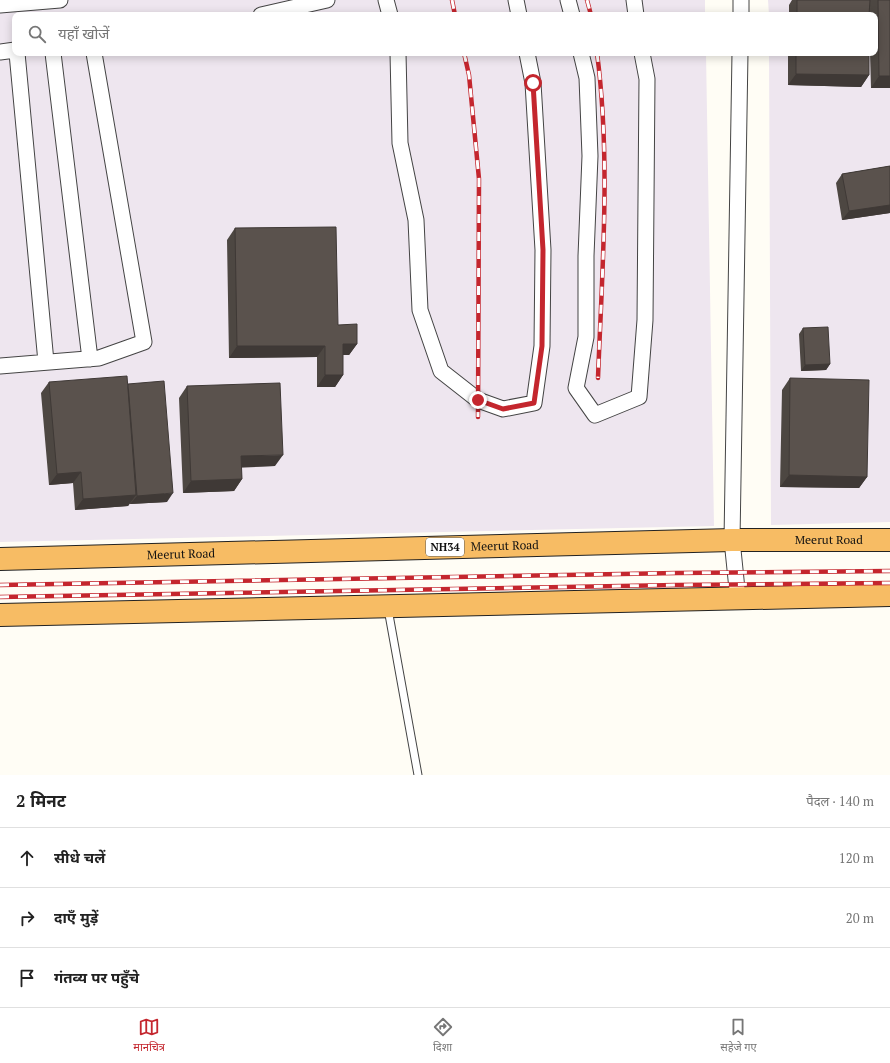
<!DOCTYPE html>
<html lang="hi">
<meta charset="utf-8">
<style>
body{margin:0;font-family:"PT Serif","Noto Sans Devanagari",serif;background:#f2f2f2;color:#222}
.stop{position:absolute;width:12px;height:12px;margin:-9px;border:3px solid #c4262e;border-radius:50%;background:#fff}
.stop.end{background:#c4262e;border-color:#fff;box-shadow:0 1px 4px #0008}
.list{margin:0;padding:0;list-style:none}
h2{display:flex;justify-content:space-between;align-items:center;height:52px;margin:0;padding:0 16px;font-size:17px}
h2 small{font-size:13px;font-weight:400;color:#767676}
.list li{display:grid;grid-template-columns:26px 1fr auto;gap:12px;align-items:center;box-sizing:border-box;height:60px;padding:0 16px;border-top:1px solid #e0e0e0}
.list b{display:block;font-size:15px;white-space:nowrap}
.list em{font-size:13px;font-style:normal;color:#767676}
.icon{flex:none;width:22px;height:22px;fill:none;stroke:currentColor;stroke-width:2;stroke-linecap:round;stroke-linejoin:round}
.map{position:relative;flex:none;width:890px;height:775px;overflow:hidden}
.search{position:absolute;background:#fff;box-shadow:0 2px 10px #0003;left:12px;right:12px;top:12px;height:44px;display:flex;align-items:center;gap:10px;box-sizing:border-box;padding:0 14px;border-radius:8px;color:#767676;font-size:15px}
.sheet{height:232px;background:#fff}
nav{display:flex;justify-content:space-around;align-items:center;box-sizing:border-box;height:56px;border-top:1px solid #e0e0e0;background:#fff;font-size:11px;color:#767676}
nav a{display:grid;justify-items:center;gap:2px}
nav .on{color:#c4262e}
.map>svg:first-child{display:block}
.industrial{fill:#eee6ef}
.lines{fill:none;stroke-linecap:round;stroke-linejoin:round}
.service-casing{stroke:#444;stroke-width:9}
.minor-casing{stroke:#444;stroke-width:17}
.trunk-casing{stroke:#222;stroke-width:24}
.service{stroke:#fff;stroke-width:7}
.minor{stroke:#fff;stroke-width:15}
.trunk{stroke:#f7bc64;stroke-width:22}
.rail-casing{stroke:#c4262e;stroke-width:4.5}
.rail{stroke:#fff;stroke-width:3;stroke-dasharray:9;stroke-linecap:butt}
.wall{fill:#4d4742}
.shaded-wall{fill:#3f3936}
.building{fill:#5a524d;stroke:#3f3936}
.route{stroke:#c4262e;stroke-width:5}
.labels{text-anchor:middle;stroke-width:4;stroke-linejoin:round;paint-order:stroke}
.shield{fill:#fff;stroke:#585858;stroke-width:1}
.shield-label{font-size:11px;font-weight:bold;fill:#111}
.street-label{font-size:12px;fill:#111;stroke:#fff}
</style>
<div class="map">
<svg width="890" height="775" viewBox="0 0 890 775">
<rect width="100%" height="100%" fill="#fffdf5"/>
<path class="industrial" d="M 0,0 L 705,0 L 705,15 L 15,15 L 15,53 L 706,53 L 714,526 L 0,542 Z
M 768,0 L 890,0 L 890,522 L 771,525 L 769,53 L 875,53 L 875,15 L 769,15 Z"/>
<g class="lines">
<defs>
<path id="service" d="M 388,609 L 418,775"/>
<path id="minor" d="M 386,0 L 390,15
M 516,0 L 519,15
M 568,0 L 572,15
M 634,0 L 636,15
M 0,5 L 60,0
M 261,15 L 327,0
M 741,15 L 741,0
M 0,52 L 15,50
M 17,53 L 46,362
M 53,53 L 90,359
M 398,53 L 400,143 L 416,220 L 420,310 L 441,371 L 478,400 L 503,409 L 534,403 L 542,346 L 543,250 L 533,83 L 527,53
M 581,53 L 587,78 L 590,156 L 586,256 L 586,337 L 576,388 L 595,415 L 639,397 L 645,320 L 647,79 L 642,53
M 0,366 L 99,358 L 144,342 L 94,53
M 738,599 L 732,540 L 740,53"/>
<g id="trunk">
<path id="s1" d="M 0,559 L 732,540 L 890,540"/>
<path d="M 0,615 L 890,595"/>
</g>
</defs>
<use href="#service" class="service-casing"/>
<use href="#minor" class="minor-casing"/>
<use href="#trunk" class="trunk-casing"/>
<use href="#service" class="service"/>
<use href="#minor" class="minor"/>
<use href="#trunk" class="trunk"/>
<defs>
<path id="rail" d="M 452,0 L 455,15
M 587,0 L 591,15
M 464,53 L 469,75 L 479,179 L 478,417
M 597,53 C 611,159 602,271 598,378
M 0,585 L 677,573 L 890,571
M 0,597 L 677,585 L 890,583"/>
</defs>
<use href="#rail" class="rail-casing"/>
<use href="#rail" class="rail"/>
</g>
<path class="wall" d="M 792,0 L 890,0 L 890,88 L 871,88 L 870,53 L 875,53 L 875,15 L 789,15 L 789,5 Z
M 788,53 L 869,53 L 869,75 L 861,87 L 788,85 Z
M 890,166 L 890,213 L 842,220 L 836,183 L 842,174 Z
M 235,228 L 338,325 L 357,344 L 349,355 L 343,355 L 343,375 L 335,387 L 317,387 L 317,357 L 229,358 L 227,240 Z
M 803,328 L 830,364 L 826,370 L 801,371 L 799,334 Z
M 790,378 L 867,477 L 859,488 L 780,487 L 782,390 Z
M 49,382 L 127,385 L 167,502 L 130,504 L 130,503 L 128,506 L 75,510 L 73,483 L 49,485 L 41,393 Z
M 187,386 L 275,466 L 241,467 L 242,479 L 234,491 L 183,493 L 179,398 Z"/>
<path class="shaded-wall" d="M 796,74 L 869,75 L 861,87 L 788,85 Z
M 879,76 L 890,76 L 890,88 L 871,88 Z
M 890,205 L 890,213 L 842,220 L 849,211 Z
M 343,344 L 357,344 L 349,355 L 335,355 Z
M 237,346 L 325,346 L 317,357 L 229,358 Z
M 830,364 L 826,370 L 801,371 L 805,365 Z
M 325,375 L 343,375 L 335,387 L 317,387 Z
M 283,455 L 275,466 L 233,468 L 241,456 Z
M 81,472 L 73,483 L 49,485 L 57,474 Z
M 789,475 L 867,477 L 859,488 L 780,487 Z
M 242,479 L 234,491 L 183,493 L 191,481 Z
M 173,493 L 167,502 L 130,504 L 137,496 Z
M 136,495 L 128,506 L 75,510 L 83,499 Z"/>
<path class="building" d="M 797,0 L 870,0 L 869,15 L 797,15 Z
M 878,0 L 890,0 L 890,76 L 879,76 Z
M 796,53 L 869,53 L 869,75 L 796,74 Z
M 890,166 L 890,205 L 849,211 L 842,174 Z
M 336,227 L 338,325 L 357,324 L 357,344 L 343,344 L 343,375 L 325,375 L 325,346 L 237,346 L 235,228 Z
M 828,327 L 830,364 L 805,365 L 803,328 Z
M 127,376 L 136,495 L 83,499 L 81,472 L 57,474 L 49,382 Z
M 790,378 L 869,380 L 867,477 L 789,475 Z
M 164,381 L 173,493 L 137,496 L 128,384 Z
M 280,383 L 283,455 L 241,456 L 242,479 L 191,481 L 187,386 Z"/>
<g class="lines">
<path class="route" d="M 478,400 L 503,409 L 534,403 L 542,346 L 543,250 L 533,83"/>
</g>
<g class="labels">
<rect class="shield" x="426" y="538" width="38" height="18" rx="3"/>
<g class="shield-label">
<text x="445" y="551">NH34</text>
</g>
<g class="street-label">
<text dy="4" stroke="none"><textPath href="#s1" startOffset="829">Meerut Road</textPath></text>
<text dy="4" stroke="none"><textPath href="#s1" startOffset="505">Meerut Road</textPath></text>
<text dy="4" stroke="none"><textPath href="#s1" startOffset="181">Meerut Road</textPath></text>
</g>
</g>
</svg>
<div class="stop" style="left:533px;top:83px"></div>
<div class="stop end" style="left:478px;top:400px"></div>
<div class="search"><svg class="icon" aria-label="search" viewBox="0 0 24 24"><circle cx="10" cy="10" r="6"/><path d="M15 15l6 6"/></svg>यहाँ खोजें</div>
</div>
<section class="sheet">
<h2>2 मिनट<small>पैदल · 140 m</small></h2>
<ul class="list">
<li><svg class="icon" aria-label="ahead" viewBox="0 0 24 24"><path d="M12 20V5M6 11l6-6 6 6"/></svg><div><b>सीधे चलें</b></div><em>120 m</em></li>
<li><svg class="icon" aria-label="right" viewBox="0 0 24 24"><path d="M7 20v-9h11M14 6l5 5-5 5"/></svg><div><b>दाएँ मुड़ें</b></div><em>20 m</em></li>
<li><svg class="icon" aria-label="arrive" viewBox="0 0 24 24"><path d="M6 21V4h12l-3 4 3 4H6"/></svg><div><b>गंतव्य पर पहुँचे</b></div></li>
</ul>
</section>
<nav>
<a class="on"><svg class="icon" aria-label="map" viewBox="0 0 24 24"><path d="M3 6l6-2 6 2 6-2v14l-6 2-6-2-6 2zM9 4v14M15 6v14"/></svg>मानचित्र</a>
<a><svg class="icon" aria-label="directions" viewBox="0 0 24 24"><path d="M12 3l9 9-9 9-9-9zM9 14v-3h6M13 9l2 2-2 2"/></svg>दिशा</a>
<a><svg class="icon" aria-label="saved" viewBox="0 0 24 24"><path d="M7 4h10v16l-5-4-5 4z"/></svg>सहेजे गए</a>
</nav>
